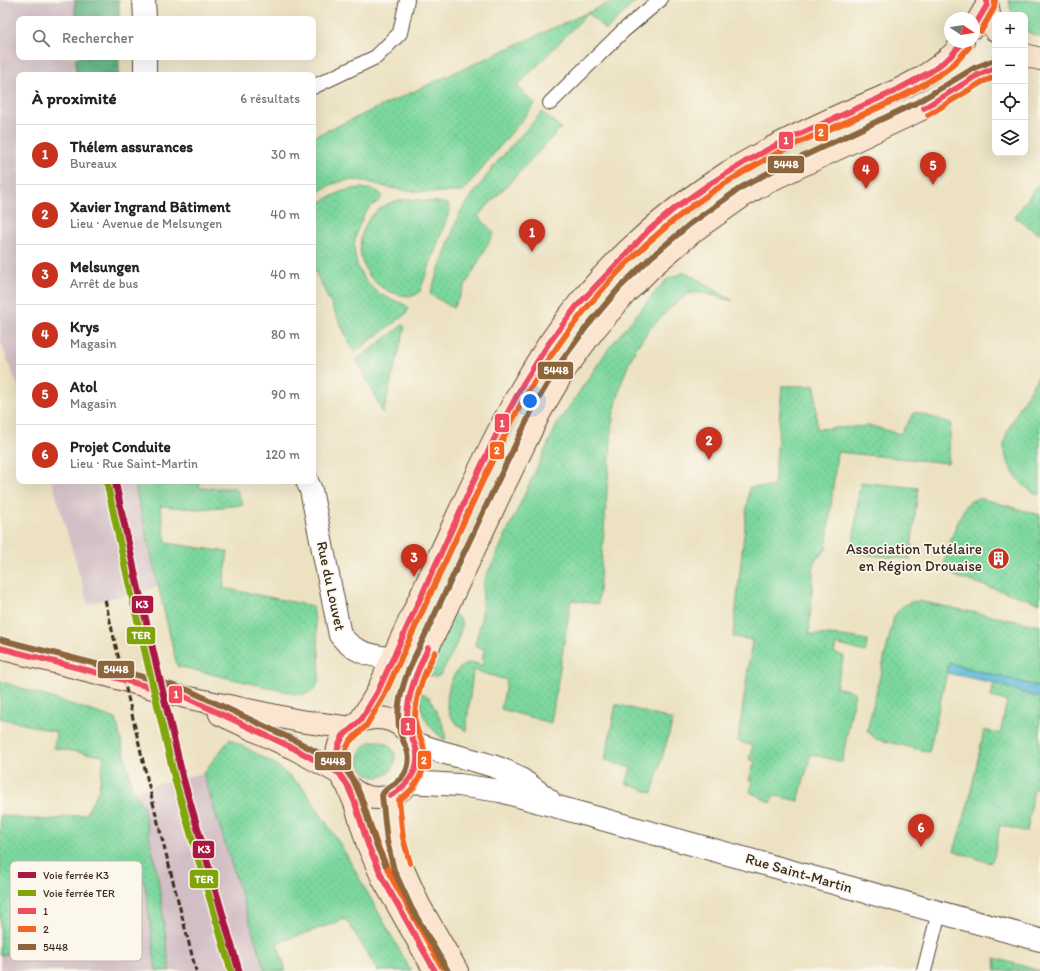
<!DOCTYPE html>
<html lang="fr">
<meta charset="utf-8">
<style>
body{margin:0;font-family:Itim,sans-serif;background:#f2f2f2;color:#222}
.controls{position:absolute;right:12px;top:12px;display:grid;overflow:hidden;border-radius:8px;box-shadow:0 4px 16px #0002}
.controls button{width:36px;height:36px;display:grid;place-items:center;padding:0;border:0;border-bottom:1px solid #e0e0e0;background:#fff;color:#222;font:20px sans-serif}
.compass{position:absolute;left:944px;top:12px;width:36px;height:36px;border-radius:50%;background:#fff;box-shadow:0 4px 16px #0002;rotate:102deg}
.you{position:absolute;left:530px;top:401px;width:14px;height:14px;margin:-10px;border:3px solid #fff;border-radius:50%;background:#1a73e8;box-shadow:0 0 0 6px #1a73e833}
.badge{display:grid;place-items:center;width:26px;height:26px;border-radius:50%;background:#c8321e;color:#fff;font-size:13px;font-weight:700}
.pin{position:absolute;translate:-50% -33px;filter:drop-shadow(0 1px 2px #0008)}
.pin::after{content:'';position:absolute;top:21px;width:14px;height:12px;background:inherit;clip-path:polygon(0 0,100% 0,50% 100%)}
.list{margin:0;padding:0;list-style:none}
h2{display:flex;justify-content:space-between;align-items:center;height:52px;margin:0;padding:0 16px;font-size:17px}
h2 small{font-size:13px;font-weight:400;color:#767676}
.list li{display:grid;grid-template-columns:26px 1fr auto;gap:12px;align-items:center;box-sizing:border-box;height:60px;padding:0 16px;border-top:1px solid #e0e0e0}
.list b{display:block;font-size:15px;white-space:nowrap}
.list p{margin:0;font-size:13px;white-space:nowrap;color:#767676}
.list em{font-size:13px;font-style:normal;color:#767676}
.icon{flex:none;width:22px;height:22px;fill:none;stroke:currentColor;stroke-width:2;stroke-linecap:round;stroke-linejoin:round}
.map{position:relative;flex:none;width:1040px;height:971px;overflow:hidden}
.search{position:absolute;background:#fff;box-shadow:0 4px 16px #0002;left:16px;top:16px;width:300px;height:44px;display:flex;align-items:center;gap:10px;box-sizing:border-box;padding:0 14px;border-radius:8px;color:#767676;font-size:15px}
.panel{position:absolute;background:#fff;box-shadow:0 4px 16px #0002;left:16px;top:72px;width:300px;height:412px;border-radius:8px}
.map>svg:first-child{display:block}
.industrial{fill:#d2bec5}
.grass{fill:url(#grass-dots);stroke:#5c805e}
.forest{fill:url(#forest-crowns);stroke:#507152}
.water{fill:#59b9d8;stroke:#4a727b}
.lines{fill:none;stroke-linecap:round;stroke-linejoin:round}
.service-casing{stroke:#564637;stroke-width:16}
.minor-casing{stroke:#564637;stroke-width:24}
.tertiary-casing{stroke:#564637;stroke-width:24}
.secondary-casing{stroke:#564637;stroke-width:24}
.service{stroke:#fff;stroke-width:14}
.minor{stroke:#fff;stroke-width:22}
.tertiary{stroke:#fff;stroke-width:22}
.secondary{stroke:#fbe5cf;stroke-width:22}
.rail{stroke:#3b2a1e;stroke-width:3;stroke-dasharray:6 3;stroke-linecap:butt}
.bus-1-casing{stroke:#fbf7ec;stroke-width:9}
.bus-2-casing{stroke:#fbf7ec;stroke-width:9}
.bus-3-casing{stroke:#fbf7ec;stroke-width:9}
.bus-1{stroke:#ef4d5e;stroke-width:6}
.bus-2{stroke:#f26522;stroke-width:6}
.bus-3{stroke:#8d653d;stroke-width:6}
.rail-1-casing{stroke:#fbf7ec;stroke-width:10}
.rail-2-casing{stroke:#fbf7ec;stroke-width:10}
.rail-1{stroke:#aa1743;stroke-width:7}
.rail-2{stroke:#82a408;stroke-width:7}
.labels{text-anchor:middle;stroke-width:3.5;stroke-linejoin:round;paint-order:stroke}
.poi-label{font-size:15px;fill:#3b2a1e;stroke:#fbf7ec;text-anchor:end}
.street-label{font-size:15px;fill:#3b2a1e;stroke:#fbf7ec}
.key{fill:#fbf7ec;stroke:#c1baae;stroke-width:1}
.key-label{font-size:11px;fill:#3b2a1e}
.line-badge{stroke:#fbf7ec;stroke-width:1.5}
.badge-label{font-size:11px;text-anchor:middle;font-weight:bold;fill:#fff}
</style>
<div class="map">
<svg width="1040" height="971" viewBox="0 0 1040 971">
<defs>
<pattern id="grass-dots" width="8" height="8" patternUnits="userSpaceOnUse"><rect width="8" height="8" fill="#7cd79e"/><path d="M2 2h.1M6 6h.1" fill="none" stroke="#6cb988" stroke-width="1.8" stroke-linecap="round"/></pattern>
<pattern id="forest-crowns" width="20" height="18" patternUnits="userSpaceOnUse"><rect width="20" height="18" fill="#65b885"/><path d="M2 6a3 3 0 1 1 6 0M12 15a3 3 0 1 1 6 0" fill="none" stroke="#54966c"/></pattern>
</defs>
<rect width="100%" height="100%" fill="#fbf7ec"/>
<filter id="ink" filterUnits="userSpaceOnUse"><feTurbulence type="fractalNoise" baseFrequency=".025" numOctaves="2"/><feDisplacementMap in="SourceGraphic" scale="8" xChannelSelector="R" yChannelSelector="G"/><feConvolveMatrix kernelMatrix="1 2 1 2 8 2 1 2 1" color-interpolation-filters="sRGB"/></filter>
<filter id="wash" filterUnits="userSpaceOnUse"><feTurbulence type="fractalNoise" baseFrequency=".012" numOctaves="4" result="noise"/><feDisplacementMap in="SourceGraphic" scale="16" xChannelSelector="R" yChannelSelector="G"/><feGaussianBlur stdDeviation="0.9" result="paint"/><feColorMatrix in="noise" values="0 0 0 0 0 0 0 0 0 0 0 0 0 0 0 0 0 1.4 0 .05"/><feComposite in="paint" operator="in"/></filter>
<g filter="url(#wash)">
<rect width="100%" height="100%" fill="#ece2c2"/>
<path class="industrial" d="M 0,0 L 75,0 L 75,19 L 19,19 L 19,57 L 76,57 L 76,75 L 19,75 L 19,389 L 0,341 Z
M 52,481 L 134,481 L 158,587 L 88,604 Z
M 203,773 L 265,971 L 0,971 L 0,955 L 35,948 L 133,790 Z"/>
<path class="grass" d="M 615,0 L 637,0 L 606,30 L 588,13 L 517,86 L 535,104 L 463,191 L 460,192 C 445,192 429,193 414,191 C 405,190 395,189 386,187 C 372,183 359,178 344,181 C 333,183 322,189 313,195 L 313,137 Z
M 1009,0 L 1040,0 L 1040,37 L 1025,31 L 1025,15 L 1013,15 L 1010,7 Z
M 542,112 L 561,128 L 478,216 L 494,233 L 453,308 L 430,294 L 460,212 L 497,162 Z
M 1040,181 L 1040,235 L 1015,217 Z
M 360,188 C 368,189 378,189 382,196 C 379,203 371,205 367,211 C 363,216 361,222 358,228 C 349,254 357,277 379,293 C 387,299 406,303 409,308 L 406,314 L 354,352 L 313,267 L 313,205 L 343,191 Z
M 409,199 L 445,203 L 449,205 L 450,210 L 420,291 C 415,298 408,296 401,295 C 343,283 348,202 409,199 Z
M 685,272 L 733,301 L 700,292 L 688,294 L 670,308 L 649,330 L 636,348 L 629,363 L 622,381 L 613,417 L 598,604 L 571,600 L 551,723 L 501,709 L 507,680 L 473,670 L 466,731 C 459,726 452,721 449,713 C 443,697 452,662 473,663 C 476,663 480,665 482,666 L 484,649 L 475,646 L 482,615 L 483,587 L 485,579 L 558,423 L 609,348 L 646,303 L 666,280 Z
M 403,325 L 405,327 L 383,413 L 357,360 Z
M 1040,373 L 1040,495 C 1027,490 1020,483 1013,472 C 1009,464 1003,454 1004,445 C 1006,426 1030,391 1040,373 Z
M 782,386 L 815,386 L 817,429 L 871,426 L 900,434 L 915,412 L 951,423 L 948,463 L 837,452 L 826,550 L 814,561 L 809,634 L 843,636 L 868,640 L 865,652 L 836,644 L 834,653 L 844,656 L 836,687 L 855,692 L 842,762 L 811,754 L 798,801 L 773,795 L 771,803 L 750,792 L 753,781 L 749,780 L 755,761 L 749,759 L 753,746 L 738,741 L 752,640 L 733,637 L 749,487 L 774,487 Z
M 134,481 L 199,481 L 200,488 L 236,488 L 243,505 L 198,509 L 160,506 L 166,543 L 228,552 L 223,588 L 313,606 C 315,623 324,671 317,685 C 313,693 304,695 296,694 L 177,666 Z
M 860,482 L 918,488 L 910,559 L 852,553 Z
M 976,499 L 983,499 L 1040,515 L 1040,603 L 957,577 C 951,574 946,571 945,564 C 944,554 961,511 968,503 C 971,501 973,500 976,499 Z
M 918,601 L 1040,626 L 1040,687 L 949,663 L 929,752 L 876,739 L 867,731 L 894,617 C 900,607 906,602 918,601 Z
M 452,613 C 456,615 459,617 461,621 C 464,633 446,667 439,676 L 435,677 L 424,674 Z
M 0,681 L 116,719 L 133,790 L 143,807 L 158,878 L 170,971 L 156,971 L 145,882 L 120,870 C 93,896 70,930 36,947 C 26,952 12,953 0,955 L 0,814 L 19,818 L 48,820 L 86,814 L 99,789 L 104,756 L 54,748 L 56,732 L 0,718 Z
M 994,683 L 1040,698 L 1040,789 L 1034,788 L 1027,832 L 1000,825 L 994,857 L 990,863 L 954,851 L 968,805 L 984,730 L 1000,734 L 1007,701 L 991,697 Z
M 421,693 C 424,694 427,695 429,697 C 433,701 433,707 436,711 C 441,722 447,728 445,740 C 429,728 418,714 421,693 Z
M 616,704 L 673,720 L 652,793 L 626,783 L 631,768 L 605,760 Z
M 230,739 L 275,764 L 304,789 L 342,847 L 411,971 L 378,971 L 346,919 L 277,943 L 286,971 L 265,971 L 203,773 Z
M359 759a18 18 0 1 1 36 0a18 18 0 1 1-36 0Z
M 995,958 L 1040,971 L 996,971 Z"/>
<path class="forest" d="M 75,0 L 119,0 L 119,19 L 75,19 Z
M 76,57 L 119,57 L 119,75 L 76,75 Z"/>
<path class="water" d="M 949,663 L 1040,687 L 1040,698 L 994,683 L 947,673 Z"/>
</g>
<g filter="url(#ink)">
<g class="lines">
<defs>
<path id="service" d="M 313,87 L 376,57 L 400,33 L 407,0
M 550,103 L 623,31 L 660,0
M 924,971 L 939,912"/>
<path id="minor" d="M 144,0 L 145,19
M 145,57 L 145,75
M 307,481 L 311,490 L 340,635 C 354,653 370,655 392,659"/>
<path id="tertiary" d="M 413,742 C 444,756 478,758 508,772 C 524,779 535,790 549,800
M 409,782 L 459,785 L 500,791 L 1040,940"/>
<path id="secondary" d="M 987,0 L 989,15 L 995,30
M 974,27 L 987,5
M 1025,55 L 1040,59
M 0,648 L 106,675 L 185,697 L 300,721 L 351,728
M 220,714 L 293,748 L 339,773
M337 758a40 40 0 1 1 80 0a40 40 0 1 1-80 0Z
M 360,721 L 377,693 L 392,659 C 413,612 435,566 456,519 C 484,459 512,400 548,345 C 594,276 657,217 727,173 C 764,150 801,133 840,115 C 875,100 920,84 948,58 C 954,54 958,48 963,42
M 409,734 C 404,711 409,691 418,669 L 501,492 L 540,412 L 564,371 L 594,330 L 626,293 L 655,264 L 695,230 L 746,194 L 773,179 L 922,109 L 978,75 L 995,68
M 348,787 L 355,803 L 368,845 L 383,879 L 435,971
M 390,796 L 395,840 L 402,867 L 419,905 L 457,971"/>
</defs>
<use href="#service" class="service-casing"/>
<use href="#minor" class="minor-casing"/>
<use href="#tertiary" class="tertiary-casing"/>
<use href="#secondary" class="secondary-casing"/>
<use href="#service" class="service"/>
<use href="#minor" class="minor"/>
<use href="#tertiary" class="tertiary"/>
<use href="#secondary" class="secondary"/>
<path class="rail" d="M 105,600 L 152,799 L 196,971
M 207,860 L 242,971"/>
<defs>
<path id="bus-1" d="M 974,27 L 987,5 L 987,0
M 924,108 L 978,75 L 995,68
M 0,648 L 106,675 L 185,697 L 293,748 L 339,773
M 390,796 C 408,786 423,767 415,745 C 411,735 406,727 407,716 C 408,692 418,669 428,648
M 435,971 L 383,879 L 368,845 L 355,803 L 348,787 L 339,773 L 336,758 L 338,747 L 343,736 L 360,721 L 377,693 L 472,485 L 499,429 L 523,384 L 549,343 L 576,307 L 649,230 L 674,209 L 708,185 L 745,162 L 782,142 L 891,93 L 932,71 L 950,57 L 963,42"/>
<path id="bus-2" d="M 981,31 L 994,8 L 995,0
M 928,115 L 982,82 L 995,77
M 410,863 L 403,838 L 399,800 C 417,789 429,767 423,745 C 420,735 414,728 415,716 C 416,693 425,672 435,652
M 442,967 L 390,875 L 376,842 L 362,800 L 355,783 L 347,770 L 344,758 L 346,749 L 350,741 L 366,726 L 384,696 C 408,642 433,588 458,534 C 481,485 503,434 531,387 C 575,313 640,240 712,192 C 736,176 762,161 787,148 C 827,129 869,114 908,93 C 924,84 940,76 954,64 C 959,59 964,53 969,47"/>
<path id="bus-3" d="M 2,640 L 108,667 L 188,690 L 296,741 L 343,766 L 355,783 L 362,800 L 375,842 L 385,864
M 448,971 L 412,909 L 394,870 L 387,841 L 382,795 C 387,784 404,784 408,765 C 411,750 403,745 400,732 C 395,711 401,691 408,671 L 494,489 L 533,408 L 558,366 L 588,325 L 620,287 L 650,258 L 690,224 L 742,187 L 770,172 L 918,102 L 974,68 L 992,61"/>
</defs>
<use href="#bus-1" class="bus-1-casing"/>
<use href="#bus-2" class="bus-2-casing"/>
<use href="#bus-3" class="bus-3-casing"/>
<use href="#bus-1" class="bus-1"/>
<use href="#bus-2" class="bus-2"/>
<use href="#bus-3" class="bus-3"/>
<defs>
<path id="rail-1" d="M 115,481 L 136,578 L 183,778 L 239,971"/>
<path id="rail-2" d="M 107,483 L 128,580 L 175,780 L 231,971"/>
</defs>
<use href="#rail-1" class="rail-1-casing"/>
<use href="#rail-2" class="rail-2-casing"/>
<use href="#rail-1" class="rail-1"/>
<use href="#rail-2" class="rail-2"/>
</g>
</g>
<defs>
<symbol id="building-disc" viewBox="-11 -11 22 22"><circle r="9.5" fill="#c8321e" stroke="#fbf7ec"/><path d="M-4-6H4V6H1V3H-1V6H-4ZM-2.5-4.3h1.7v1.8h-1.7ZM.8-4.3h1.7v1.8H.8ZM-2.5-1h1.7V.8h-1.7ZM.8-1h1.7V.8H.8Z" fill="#fff"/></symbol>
</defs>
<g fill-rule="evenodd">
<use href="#building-disc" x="986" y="546" width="25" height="25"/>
</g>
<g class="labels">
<g class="poi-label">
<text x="982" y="554">Association Tutélaire<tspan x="982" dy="17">en Région Drouaise</tspan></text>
</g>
<g class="street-label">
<text transform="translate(331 586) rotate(78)" y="5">Rue du Louvet</text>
<text transform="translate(799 873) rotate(16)" y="5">Rue Saint-Martin</text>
</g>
</g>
<rect x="10" y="861" width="132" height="100" rx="6" class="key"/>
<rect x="18" y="872" width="18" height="6" fill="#aa1743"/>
<rect x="18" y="890" width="18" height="6" fill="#82a408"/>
<rect x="18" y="908" width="18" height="6" fill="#ef4d5e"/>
<rect x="18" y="926" width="18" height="6" fill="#f26522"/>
<rect x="18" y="944" width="18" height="6" fill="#8d653d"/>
<g class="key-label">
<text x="43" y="879">Voie ferrée K3</text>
<text x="43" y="897">Voie ferrée TER</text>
<text x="43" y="915">1</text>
<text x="43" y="933">2</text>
<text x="43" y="951">5448</text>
</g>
<g class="line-badge">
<rect x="814" y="123" width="15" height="19" rx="4" fill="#f26522"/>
<rect x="778" y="131" width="16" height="19" rx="4" fill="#ef4d5e"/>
<rect x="767" y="155" width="38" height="19" rx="4" fill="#8d653d"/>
<rect x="537" y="361" width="37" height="19" rx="4" fill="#8d653d"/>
<rect x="494" y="413" width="16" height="20" rx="4" fill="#ef4d5e"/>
<rect x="489" y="441" width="16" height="19" rx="4" fill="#f26522"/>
<rect x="131" y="595" width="23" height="19" rx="4" fill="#aa1743"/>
<rect x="126" y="626" width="30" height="19" rx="4" fill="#82a408"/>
<rect x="97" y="660" width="38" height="19" rx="4" fill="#8d653d"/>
<rect x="168" y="685" width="15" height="19" rx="4" fill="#ef4d5e"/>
<rect x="400" y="717" width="16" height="19" rx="4" fill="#ef4d5e"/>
<rect x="417" y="750" width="15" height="20" rx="4" fill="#f26522"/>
<rect x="314" y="751" width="38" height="20" rx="4" fill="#8d653d"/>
<rect x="192" y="840" width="23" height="19" rx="4" fill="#aa1743"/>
<rect x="189" y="869" width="30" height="20" rx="4" fill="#82a408"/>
</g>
<g class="badge-label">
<text x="821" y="136">2</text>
<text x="786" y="144">1</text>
<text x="786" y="168">5448</text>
<text x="556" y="374">5448</text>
<text x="502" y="427">1</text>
<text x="497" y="454">2</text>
<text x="142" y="608">K3</text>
<text x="141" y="639">TER</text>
<text x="116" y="673">5448</text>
<text x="176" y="698">1</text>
<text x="408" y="730">1</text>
<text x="424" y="764">2</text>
<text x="333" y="765">5448</text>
<text x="204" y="853">K3</text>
<text x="204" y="883">TER</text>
</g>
</svg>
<div class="controls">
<button>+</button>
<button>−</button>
<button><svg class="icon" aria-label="locate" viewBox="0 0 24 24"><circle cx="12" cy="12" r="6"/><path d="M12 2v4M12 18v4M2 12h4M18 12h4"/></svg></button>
<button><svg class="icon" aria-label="layers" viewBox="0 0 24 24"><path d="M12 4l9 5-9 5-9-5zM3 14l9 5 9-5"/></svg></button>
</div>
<svg class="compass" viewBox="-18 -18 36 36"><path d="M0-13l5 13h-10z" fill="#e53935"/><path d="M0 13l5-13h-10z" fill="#767676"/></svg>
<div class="you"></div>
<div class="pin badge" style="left:532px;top:252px">1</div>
<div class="pin badge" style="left:709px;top:460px">2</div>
<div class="pin badge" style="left:414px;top:577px">3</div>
<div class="pin badge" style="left:866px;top:189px">4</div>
<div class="pin badge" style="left:933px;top:185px">5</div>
<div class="pin badge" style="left:921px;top:847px">6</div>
<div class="search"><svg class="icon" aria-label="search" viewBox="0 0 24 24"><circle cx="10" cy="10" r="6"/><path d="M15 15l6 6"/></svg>Rechercher</div>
<section class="panel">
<h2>À proximité<small>6 résultats</small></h2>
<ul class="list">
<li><span class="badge">1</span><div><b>Thélem assurances</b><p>Bureaux</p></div><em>30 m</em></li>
<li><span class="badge">2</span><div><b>Xavier Ingrand Bâtiment</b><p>Lieu · Avenue de Melsungen</p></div><em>40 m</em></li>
<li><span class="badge">3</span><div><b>Melsungen</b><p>Arrêt de bus</p></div><em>40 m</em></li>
<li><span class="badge">4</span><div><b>Krys</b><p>Magasin</p></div><em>80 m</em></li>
<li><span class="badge">5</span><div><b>Atol</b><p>Magasin</p></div><em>90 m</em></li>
<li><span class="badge">6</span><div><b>Projet Conduite</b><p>Lieu · Rue Saint-Martin</p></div><em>120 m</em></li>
</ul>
</section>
</div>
